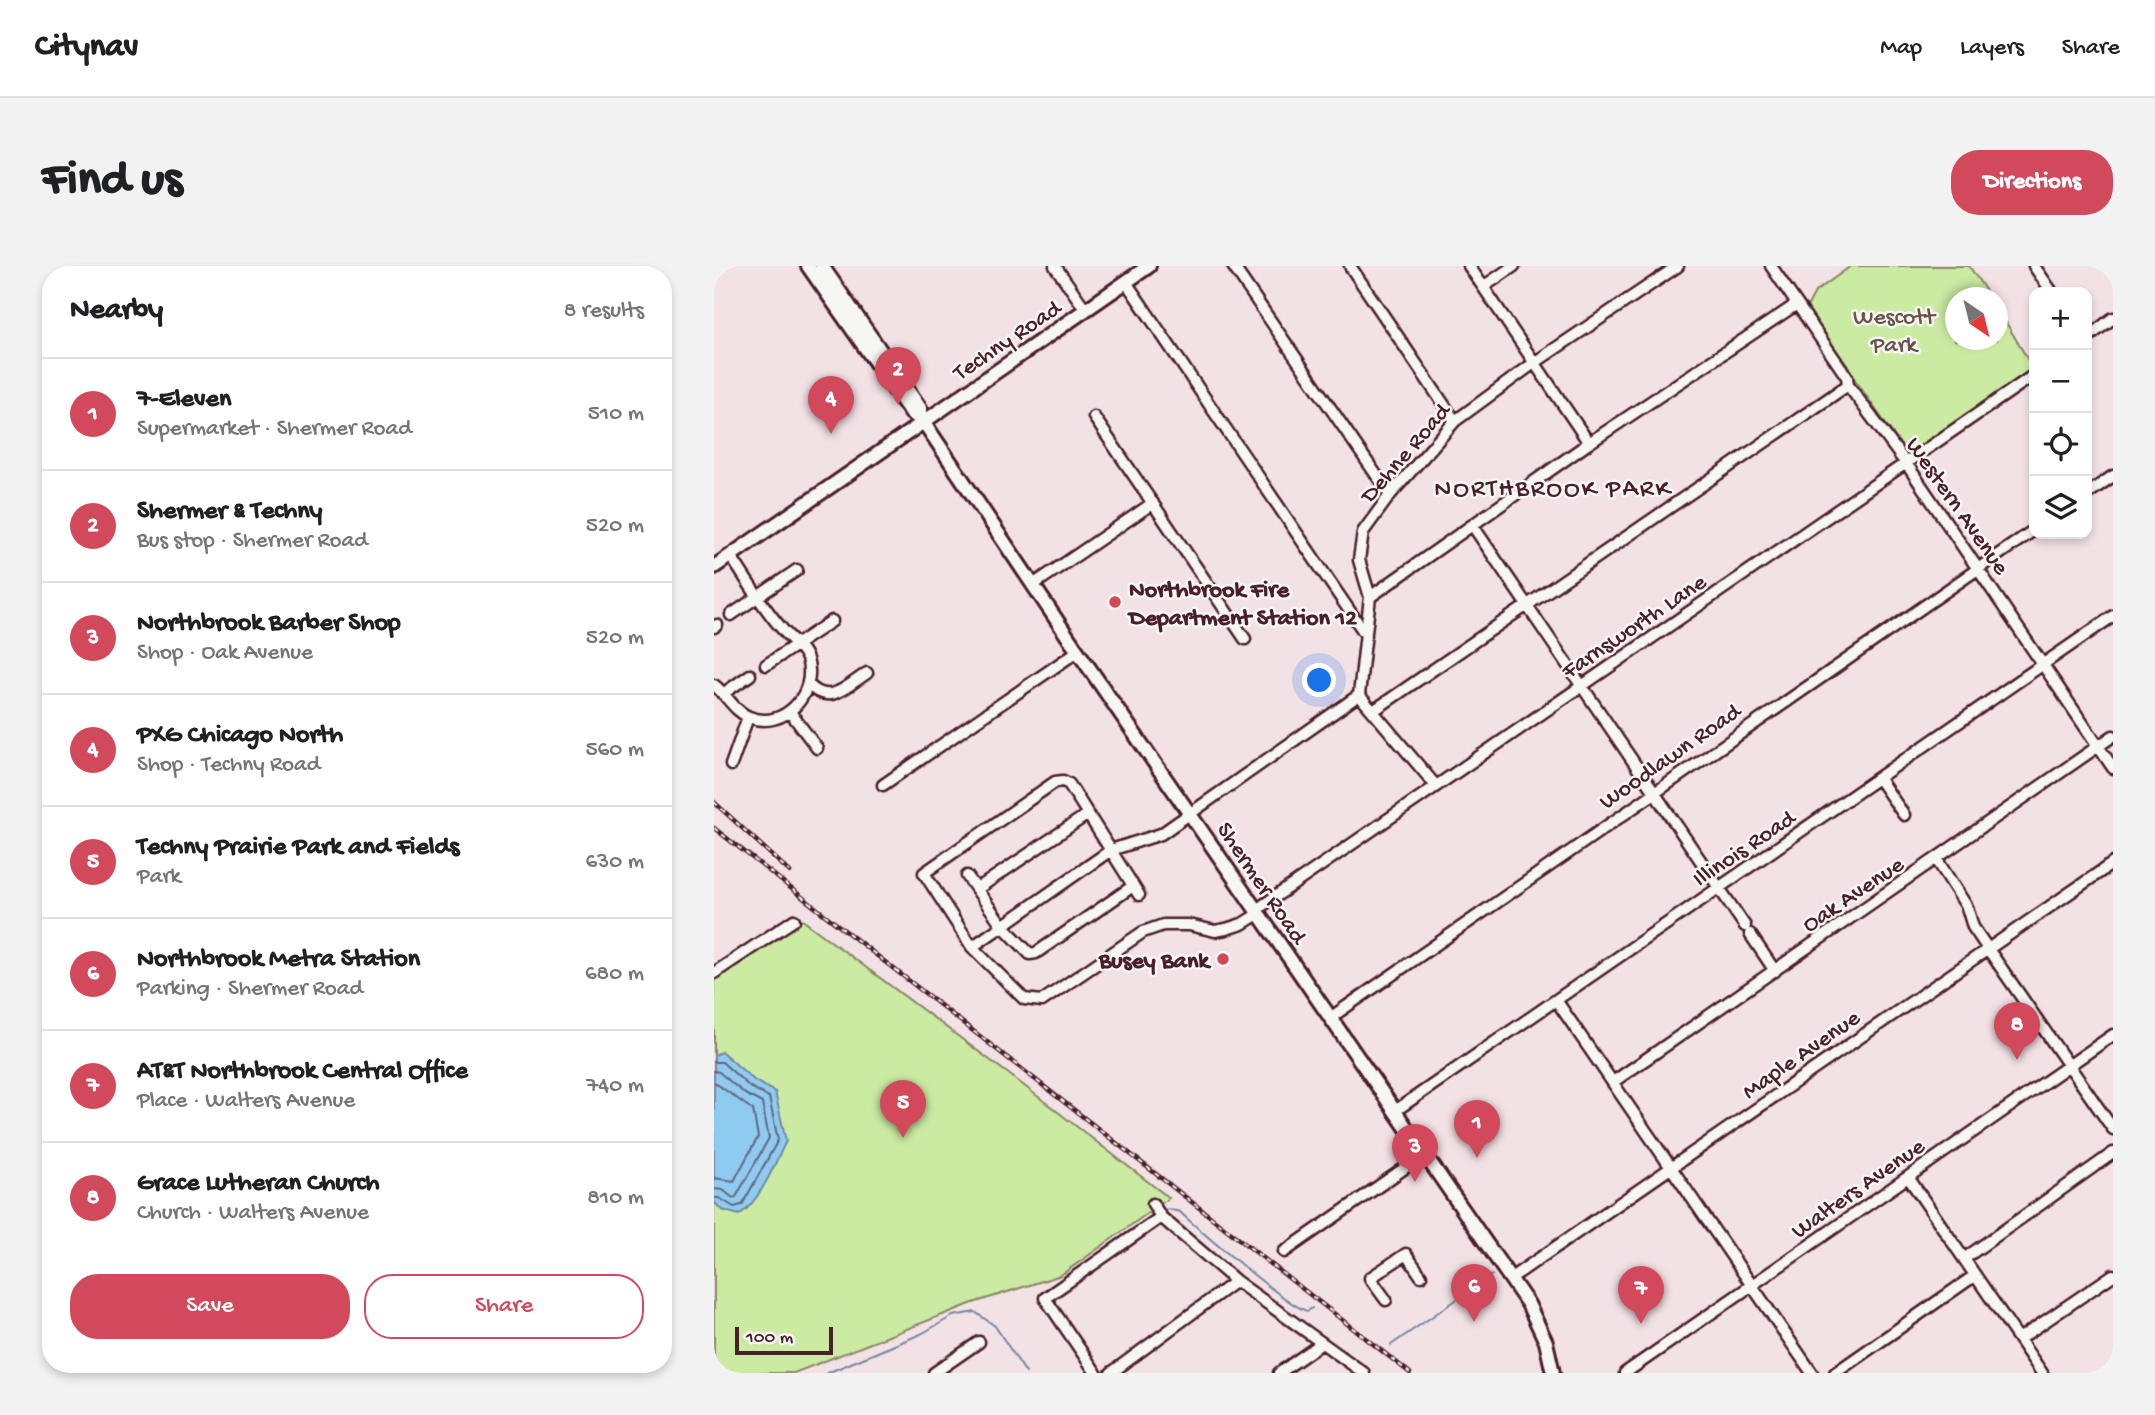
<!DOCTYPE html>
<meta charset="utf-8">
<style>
body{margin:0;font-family:"Gochi Hand",sans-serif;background:#f2f2f2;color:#202124}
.controls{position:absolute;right:21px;top:21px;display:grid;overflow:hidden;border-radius:14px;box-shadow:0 4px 10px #0003}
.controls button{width:63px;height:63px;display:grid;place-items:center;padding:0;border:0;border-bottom:2px solid #e0e0e0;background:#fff;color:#202124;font:35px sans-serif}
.compass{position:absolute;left:1231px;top:21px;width:63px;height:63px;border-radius:50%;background:#fff;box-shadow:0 4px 10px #0003;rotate:145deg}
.scale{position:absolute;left:21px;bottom:18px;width:98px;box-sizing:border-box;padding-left:7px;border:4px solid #4a1f2b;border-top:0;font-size:19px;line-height:24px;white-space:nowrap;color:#4a1f2b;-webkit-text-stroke:5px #f6f6f2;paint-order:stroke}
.you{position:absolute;left:606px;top:415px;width:24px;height:24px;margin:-18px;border:5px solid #fff;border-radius:50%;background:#1a73e8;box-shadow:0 0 0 10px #1a73e833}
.badge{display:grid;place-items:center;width:46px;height:46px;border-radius:50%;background:#d1495b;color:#fff;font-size:23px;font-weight:700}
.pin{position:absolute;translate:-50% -58px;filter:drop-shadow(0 2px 4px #0008)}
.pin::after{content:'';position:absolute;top:37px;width:24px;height:21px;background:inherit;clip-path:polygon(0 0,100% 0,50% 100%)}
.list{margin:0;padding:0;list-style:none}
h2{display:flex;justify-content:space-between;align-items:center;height:91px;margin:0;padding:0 28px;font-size:30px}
h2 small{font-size:23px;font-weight:400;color:#757577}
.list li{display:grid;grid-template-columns:46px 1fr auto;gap:21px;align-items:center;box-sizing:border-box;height:112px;padding:0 28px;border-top:2px solid #e0e0e0}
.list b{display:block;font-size:26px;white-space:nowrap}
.list p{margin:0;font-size:23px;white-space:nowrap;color:#757577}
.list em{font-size:23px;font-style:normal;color:#757577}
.actions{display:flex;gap:14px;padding:21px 28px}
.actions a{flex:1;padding:16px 0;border:2px solid #d1495b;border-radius:28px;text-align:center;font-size:24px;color:#d1495b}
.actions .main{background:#d1495b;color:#fff}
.icon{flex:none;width:38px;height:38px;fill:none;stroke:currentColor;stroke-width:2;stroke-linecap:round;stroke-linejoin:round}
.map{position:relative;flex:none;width:1399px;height:1107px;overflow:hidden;border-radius:28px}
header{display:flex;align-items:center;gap:42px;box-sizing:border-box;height:98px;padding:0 35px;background:#fff;border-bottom:2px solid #e0e0e0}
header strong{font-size:33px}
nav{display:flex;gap:38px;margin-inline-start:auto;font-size:24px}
.intro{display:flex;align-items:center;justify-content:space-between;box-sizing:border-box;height:168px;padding:0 42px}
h1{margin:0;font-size:49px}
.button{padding:18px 32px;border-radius:28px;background:#d1495b;color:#fff;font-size:24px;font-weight:700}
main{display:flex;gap:42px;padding:0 42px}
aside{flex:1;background:#fff;border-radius:28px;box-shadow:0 4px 10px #0003}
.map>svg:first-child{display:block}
.green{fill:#cbeaa2;stroke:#8a8466;stroke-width:2}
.water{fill:#8fcbf0;stroke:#7386a1;stroke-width:2}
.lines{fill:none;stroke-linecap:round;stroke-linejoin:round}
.shore{stroke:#66647a;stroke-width:2}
.stream{stroke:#7386a1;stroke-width:2}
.minor-casing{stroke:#4a1f2b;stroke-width:15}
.major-casing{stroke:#4a1f2b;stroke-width:18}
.minor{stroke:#f6f6f2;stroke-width:10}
.major{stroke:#f6f6f2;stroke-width:12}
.rail-casing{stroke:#4a1f2b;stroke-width:4.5}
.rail{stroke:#f6f6f2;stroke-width:2;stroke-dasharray:5;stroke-linecap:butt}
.poi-dot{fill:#d1495b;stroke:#f6f6f2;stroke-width:2.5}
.labels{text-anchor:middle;stroke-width:5;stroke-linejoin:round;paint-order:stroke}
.park-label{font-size:24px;fill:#6a5249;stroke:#f6f6f2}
.street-label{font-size:24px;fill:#4a1f2b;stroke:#f6f6f2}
.poi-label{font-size:24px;font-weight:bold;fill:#4a1f2b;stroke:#f6f6f2;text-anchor:start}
.neighbourhood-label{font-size:26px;letter-spacing:2px;fill:#4a1f2b;stroke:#f6f6f2}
</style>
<header>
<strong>Citynav</strong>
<nav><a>Map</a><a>Layers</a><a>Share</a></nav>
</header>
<div class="intro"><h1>Find us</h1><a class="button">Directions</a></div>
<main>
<aside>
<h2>Nearby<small>8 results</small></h2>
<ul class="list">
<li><span class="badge">1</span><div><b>7-Eleven</b><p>Supermarket · Shermer Road</p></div><em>510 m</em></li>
<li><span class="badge">2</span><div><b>Shermer &amp; Techny</b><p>Bus stop · Shermer Road</p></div><em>520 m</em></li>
<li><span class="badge">3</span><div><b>Northbrook Barber Shop</b><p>Shop · Oak Avenue</p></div><em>520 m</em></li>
<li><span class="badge">4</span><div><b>PXG Chicago North</b><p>Shop · Techny Road</p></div><em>560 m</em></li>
<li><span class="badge">5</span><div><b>Techny Prairie Park and Fields</b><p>Park</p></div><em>630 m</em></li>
<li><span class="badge">6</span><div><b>Northbrook Metra Station</b><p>Parking · Shermer Road</p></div><em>680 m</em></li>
<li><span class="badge">7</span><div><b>AT&amp;T Northbrook Central Office</b><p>Place · Walters Avenue</p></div><em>740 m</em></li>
<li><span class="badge">8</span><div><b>Grace Lutheran Church</b><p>Church · Walters Avenue</p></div><em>810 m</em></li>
</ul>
<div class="actions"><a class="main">Save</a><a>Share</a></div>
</aside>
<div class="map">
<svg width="1399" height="1107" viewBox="0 0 1399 1107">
<rect width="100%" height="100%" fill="#f3e2e5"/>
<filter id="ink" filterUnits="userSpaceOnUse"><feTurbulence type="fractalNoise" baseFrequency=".0143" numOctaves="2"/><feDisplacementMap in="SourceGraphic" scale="14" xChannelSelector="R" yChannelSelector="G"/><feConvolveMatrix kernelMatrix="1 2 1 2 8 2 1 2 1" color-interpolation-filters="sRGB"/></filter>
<g filter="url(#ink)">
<path class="green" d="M 1137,0 L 1255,0 L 1276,31 L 1241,32 L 1241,74 L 1283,74 L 1284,43 L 1320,104 L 1200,186 L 1192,187 L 1092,43 L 1101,26 Z
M 79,647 L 300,812 L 455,932 L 347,1009 L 259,1037 L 80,1107 L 0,1107 L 0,702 Z"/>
<path class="water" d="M 8,786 L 41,815 L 61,826 L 72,875 C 61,897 46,936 25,949 L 8,944 L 0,936 L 0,789 Z"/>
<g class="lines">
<path class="shore" d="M 0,796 L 8,796 L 36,821 L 55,831 L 64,874 L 28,939 L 20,941 L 5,932 L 0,932
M 0,805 L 5,806 L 31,828 L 48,837 L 55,872 L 22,931 L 19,932 L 9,924 L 0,923
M 0,816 L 39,844 L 44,871 L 20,915 L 0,912"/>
<path class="stream" d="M 592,727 L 597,735
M 453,943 L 466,946 C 483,962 579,1045 594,1045 L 598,1042
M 677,1079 L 778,1009
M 113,1107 L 207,1068 L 239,1050 L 261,1046 L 281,1060 L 312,1107"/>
<defs>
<path id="minor" d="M 341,0 L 372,44
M 519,0 L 676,229
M 636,0 L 741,155
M 755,0 L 875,177
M 1057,0 L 1133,111 L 1134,119 L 1196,203 L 1399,502
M 1320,0 L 1338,26
M 412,16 L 652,369
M 769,21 L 800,0
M 1373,72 L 1399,52
M 380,151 L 531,373
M 1373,228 L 1399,210
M 759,260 L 1031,660
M 319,319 L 439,237
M 656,331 L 875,177 L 1083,38
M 17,349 L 83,304
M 0,361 L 3,359
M 52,399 L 118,355
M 94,418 C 115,441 133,420 153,407
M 0,419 C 13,429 20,445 35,451 C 70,465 104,427 93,393 C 89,381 77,374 69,364 C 49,342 33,314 16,289
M 10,427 L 36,409
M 659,445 L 1134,119
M 76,446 L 103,482
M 17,499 L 34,451
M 1165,513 L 1190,549
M 169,519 L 364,385
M 722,520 L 645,429 L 656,331 L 645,294 L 649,266 L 676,229 L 741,155 L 820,97 L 964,0
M 1223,594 L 1253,641 L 1259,661 L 1274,683 L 1399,863
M 253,610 L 288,659 L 316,688 L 322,687 L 419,620
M 263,623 L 374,548
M 425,629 L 355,518 L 349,515 L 341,516 L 210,607 L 258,681 L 310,733 L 328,735 L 429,666 L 449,659 L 475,659 L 501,665 L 512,663 L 528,658 L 544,648
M 542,644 L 1320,109
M 1036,668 L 1061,705
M 258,681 L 397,584 L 447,568 L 645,429
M 0,707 L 80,654
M 842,734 L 1098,1107
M 616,752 L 1320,264
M 899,816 L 1399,470
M 681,845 L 1399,350
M 1194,911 L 1328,1107
M 439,938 L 447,951 L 522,1015 L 650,1107
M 570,986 L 711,888
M 1251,992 L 1399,887
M 797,1012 L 1399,597
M 672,1034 L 656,1012 L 692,988 L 707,1010
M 1305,1073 L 1399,1009
M 220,1107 L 265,1076
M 382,1107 L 331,1032 L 447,951
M 397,1107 L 522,1015
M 565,1107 L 608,1077
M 911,1107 L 1399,769
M 1121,1107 L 1260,1010"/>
<path id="major" d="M 94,0 L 197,147 L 209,155
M 108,0 L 206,142 L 209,155 L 362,383 L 814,1038 L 832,1076 L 839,1107
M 0,301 L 435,0"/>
</defs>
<use href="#minor" class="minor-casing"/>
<use href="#major" class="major-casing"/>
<use href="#minor" class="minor"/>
<use href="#major" class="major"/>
<defs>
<path id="rail" d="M 0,536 L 76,606
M 0,562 L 696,1107"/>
</defs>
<use href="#rail" class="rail-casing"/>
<use href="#rail" class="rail"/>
</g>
</g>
<g class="poi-dot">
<circle cx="401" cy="336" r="7"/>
<circle cx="509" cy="693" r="7"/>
</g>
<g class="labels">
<g class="park-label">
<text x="1180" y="57">Wescott<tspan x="1180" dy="28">Park</tspan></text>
</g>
<g class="street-label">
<text transform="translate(292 73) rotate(-34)" y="8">Techny Road</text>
<text transform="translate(690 186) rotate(-49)" y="8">Dehne Road</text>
<text transform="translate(1245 239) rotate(55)" y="8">Western Avenue</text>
<text transform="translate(919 359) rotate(-34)" y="8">Farnsworth Lane</text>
<text transform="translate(955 489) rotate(-35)" y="8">Woodlawn Road</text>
<text transform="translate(1029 581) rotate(-34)" y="8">Illinois Road</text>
<text transform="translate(549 616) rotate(56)" y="8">Shermer Road</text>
<text transform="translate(1138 627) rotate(-34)" y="8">Oak Avenue</text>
<text transform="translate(1086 787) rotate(-35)" y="8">Maple Avenue</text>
<text transform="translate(1143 921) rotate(-35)" y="8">Walters Avenue</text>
</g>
<g class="poi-label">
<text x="415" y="330">Northbrook Fire<tspan x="415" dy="28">Department Station 12</tspan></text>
<text x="495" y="701" text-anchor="end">Busey Bank</text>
</g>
<g class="neighbourhood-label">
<text x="839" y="229">NORTHBROOK PARK</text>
</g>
</g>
</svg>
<div class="controls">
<button>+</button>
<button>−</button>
<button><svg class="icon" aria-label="locate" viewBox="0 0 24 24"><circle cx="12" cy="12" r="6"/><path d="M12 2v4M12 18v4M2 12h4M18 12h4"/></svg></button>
<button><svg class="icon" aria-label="layers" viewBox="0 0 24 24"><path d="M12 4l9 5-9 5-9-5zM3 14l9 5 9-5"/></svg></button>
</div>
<svg class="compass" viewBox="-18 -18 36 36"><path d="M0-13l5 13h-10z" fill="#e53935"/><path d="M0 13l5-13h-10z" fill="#757577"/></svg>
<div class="scale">100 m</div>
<div class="you"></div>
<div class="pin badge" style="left:763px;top:892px">1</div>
<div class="pin badge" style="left:184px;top:139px">2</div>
<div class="pin badge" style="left:701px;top:916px">3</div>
<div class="pin badge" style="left:117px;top:168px">4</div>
<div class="pin badge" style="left:189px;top:872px">5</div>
<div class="pin badge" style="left:760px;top:1056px">6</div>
<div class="pin badge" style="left:927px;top:1058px">7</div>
<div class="pin badge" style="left:1303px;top:794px">8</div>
</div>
</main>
